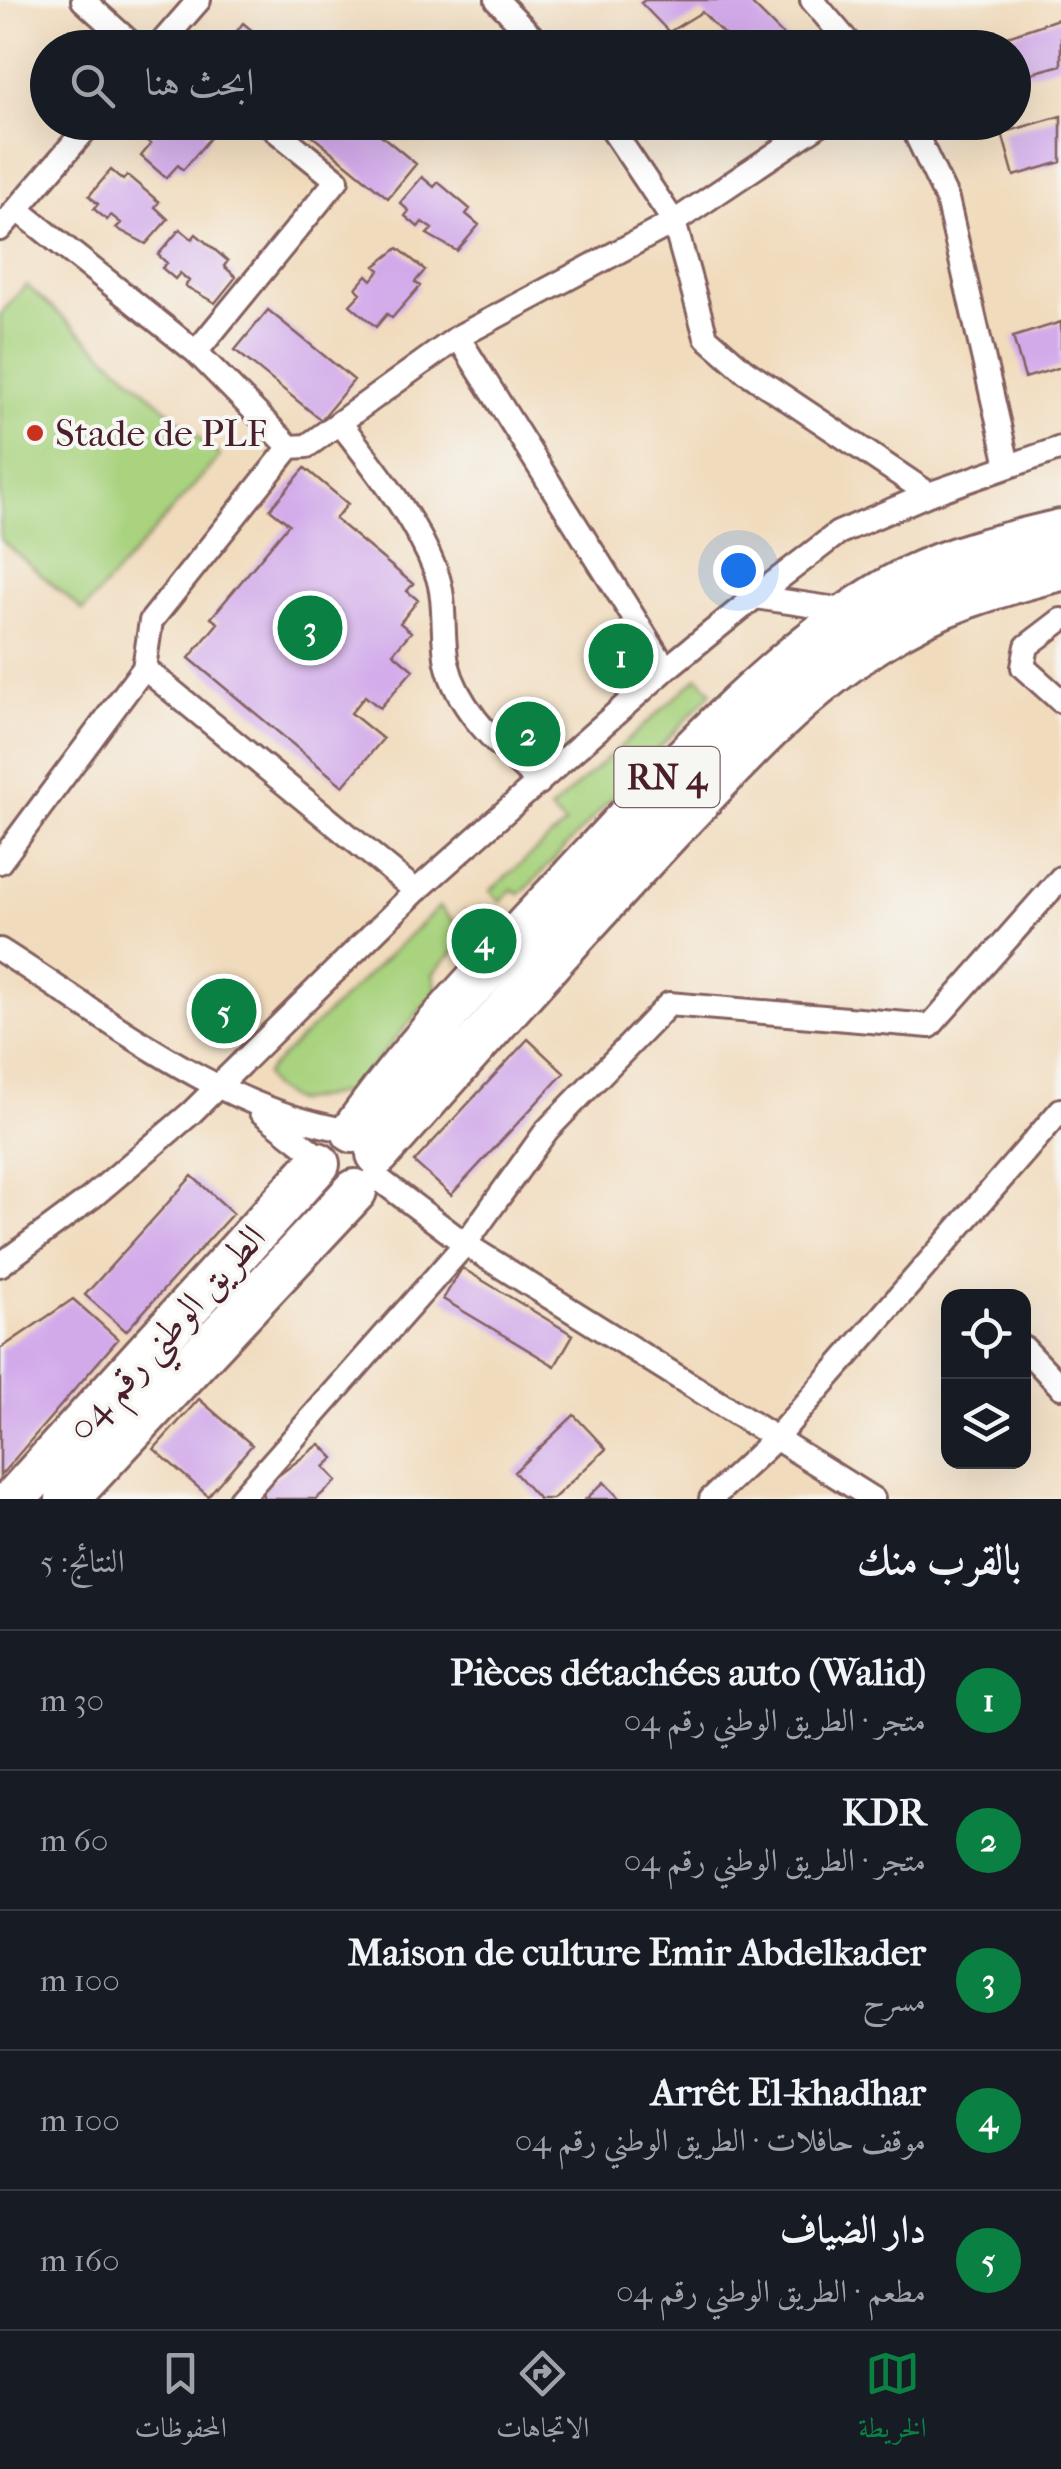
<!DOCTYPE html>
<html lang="ar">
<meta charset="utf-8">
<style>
body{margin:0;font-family:"IM FELL French Canon",Amiri,serif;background:#20242c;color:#f1f3f6;direction:rtl}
.controls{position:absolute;right:30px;bottom:30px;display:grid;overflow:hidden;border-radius:20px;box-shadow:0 10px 40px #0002}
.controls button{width:90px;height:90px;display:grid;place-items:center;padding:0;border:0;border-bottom:2px solid #363941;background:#171b24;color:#f1f3f6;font:50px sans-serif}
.you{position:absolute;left:738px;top:570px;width:35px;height:35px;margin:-25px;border:8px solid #fff;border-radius:50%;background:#1a73e8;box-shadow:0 0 0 15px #1a73e833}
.badge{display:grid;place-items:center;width:65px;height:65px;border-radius:50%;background:#0b8043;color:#fff;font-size:32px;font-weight:700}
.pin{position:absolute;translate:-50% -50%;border:5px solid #fff;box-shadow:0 2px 10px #0006}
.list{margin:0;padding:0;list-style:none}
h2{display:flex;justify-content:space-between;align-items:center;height:130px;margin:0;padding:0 40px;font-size:42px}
h2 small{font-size:32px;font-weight:400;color:#9ea1a6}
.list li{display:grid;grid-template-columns:65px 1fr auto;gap:30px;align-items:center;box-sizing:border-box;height:140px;padding:0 40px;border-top:2px solid #363941}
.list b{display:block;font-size:38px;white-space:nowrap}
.list p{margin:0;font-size:32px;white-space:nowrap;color:#9ea1a6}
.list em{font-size:32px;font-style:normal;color:#9ea1a6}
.icon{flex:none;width:55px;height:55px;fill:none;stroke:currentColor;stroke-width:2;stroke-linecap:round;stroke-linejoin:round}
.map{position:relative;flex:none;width:1061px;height:1499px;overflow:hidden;direction:ltr}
.search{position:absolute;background:#171b24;box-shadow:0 10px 40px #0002;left:30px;right:30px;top:30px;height:110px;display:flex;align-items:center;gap:25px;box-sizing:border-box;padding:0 35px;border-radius:55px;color:#9ea1a6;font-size:38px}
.sheet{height:830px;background:#171b24}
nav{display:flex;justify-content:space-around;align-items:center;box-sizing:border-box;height:140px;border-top:2px solid #363941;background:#171b24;font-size:28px;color:#9ea1a6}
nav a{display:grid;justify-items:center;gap:5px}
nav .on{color:#0b8043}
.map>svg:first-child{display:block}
.green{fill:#a9d37f;stroke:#7a7955;stroke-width:2.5}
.building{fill:#d2aaea}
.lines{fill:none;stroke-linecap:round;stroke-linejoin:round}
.lane-casing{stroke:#84615e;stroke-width:16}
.street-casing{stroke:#84615e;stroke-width:28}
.highway-casing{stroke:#84615e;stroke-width:48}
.lane{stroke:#fff;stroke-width:11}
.street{stroke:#fff;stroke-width:22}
.highway{stroke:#fff;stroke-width:42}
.poi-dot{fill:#c8321e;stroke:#f6f6f2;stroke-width:4}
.labels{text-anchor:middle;stroke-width:8;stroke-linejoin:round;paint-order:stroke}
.shield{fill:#f6f6f2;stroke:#7e6067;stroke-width:2.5}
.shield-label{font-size:35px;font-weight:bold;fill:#4a1f2b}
.poi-label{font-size:38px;fill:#4a1f2b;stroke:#f6f6f2;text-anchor:start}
.street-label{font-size:38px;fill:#4a1f2b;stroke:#f6f6f2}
</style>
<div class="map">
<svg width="1061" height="1499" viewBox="0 0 1061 1499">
<rect width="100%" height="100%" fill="#f6f6f2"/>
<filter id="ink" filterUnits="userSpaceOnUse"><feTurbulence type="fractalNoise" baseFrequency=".01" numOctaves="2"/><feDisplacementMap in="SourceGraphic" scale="20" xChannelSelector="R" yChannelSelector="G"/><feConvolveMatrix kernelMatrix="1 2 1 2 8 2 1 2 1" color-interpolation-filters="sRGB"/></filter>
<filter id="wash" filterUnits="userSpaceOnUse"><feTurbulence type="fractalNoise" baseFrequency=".0048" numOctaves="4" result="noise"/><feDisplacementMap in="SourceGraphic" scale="40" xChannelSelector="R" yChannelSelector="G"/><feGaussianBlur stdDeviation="2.25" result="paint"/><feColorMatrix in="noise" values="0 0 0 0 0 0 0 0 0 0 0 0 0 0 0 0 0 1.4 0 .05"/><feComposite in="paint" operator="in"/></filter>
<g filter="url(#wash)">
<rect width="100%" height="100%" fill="#f1dbbd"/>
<path class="green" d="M 26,285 L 220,456 L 83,611 L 0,539 L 0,315 Z
M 698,677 L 712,692 L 528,887 L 519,893 L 512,889 L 501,902 L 490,891 L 565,825 L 550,810 Z
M 439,907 L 455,923 L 466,911 L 479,924 L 433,974 L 437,990 L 351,1091 L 296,1102 L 271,1087 L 265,1075 L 272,1066 Z"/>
<g id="blocks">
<path class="building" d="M 645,0 L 748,0 L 796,48 L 737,48 L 702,12 L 669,32 L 641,3 Z
M 1061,18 L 1061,65 L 1014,78 L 1014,48 L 972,48 Z
M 243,23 L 273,48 L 224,48 Z
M 1061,116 L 1061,162 L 1014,176 L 1002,133 Z
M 170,122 L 215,122 L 205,134 L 210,138 L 183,170 L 178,165 L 166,178 L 141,156 L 151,144 L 146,140 L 158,127 L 162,131 Z
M 295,122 L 365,122 L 416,164 L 388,198 Z
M 111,170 L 123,180 L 127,175 L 159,202 L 155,207 L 168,219 L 146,244 L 116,228 L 121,223 L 111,215 L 107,220 L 94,209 L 98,204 L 89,196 Z
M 422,177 L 434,187 L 438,182 L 470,209 L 466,214 L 479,225 L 457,251 L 427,234 L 432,229 L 422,222 L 418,227 L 405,216 L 409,211 L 400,203 Z
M 180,229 L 192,239 L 196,234 L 228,261 L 224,266 L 236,277 L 215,303 L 185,286 L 189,281 L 180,273 L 175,279 L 162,268 L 167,263 L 158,255 Z
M 398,248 L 425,270 L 415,282 L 420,286 L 392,318 L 387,314 L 376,327 L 350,305 L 361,293 L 356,288 L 367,275 L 372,280 L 380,270 L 375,266 Z
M 268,310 L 354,380 L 321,420 L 235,350 Z
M 1061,322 L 1061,367 L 1025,378 L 1013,337 Z
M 305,468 L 348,504 L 335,519 L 413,584 L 407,591 L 418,600 L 400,623 L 411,632 L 393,653 L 413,670 L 380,708 L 365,696 L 351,713 L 383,739 L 343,786 L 189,658 L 218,623 L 211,618 L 289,524 L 270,509 Z
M 528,1039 L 564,1073 L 451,1195 L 414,1162 Z
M 192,1176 L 233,1213 L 126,1331 L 85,1295 Z
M 462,1268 L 573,1335 L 555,1366 L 443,1299 Z
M 73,1299 L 118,1339 L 0,1476 L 0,1349 Z
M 199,1399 L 252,1445 L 208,1496 L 154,1449 Z
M 574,1415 L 606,1449 L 553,1499 L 539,1499 L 514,1472 Z
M 320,1444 L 334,1458 L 324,1467 L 337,1481 L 316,1499 L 263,1499 L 263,1487 Z
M 604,1482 L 620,1499 L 586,1499 Z"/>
</g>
</g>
<g filter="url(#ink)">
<use href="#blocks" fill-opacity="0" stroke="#84615e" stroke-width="2.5"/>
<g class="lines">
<defs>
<path id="lane" d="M 467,960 L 502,922"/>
<path id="street" d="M 83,0 L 136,48
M 497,0 L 543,48
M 812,0 L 853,48
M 157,48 L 199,0
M 607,122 L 674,222 L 706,337 L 745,371 L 929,494
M 910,122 L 947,199 L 1008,465
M 0,229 L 92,122
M 458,337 L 666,669
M 196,352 L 337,180 L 265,122
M 341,424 C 376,470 415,518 436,572 C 447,600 441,634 447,663 C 459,714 503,748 539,783
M 290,447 L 307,446 L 458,337 L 674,222 L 823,122
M 755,597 L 850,611
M 1061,620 L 1027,646 L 1023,667 L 1061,701
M 144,668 L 416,891
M 0,862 L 144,668 L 151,621 L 290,447 L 196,352 L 17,209
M 0,950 C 108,1018 217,1108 345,1130
M 261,1112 L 318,1156
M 375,1176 L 465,1244 L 873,1499
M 0,1265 L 92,1197 L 191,1113 L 416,891 L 666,669 L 755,597 L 838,533 L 929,494 L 1061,448
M 1024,1348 L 1061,1387
M 240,1499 L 465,1244 L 547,1130 L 669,1004 L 930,1026 L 1061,878
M 711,1499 L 776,1438 L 1061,1110"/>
<path id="highway" d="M 353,1131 C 417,1041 496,959 571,879 C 662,781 790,638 909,578 C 956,555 1010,543 1061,531
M 378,1154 C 474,1047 569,939 667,834 C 732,765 799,691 879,640 C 935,603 997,585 1061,569
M 14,1499 L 318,1164
M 67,1499 L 355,1191"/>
</defs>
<use href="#lane" class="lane-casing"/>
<use href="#street" class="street-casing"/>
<use href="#highway" class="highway-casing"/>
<use href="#lane" class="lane"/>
<use href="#street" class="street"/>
<use href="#highway" class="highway"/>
</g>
</g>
<circle class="poi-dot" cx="35" cy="433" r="10"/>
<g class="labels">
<rect class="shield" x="614.5" y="747" width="105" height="60" rx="8"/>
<g class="shield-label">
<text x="667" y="789">RN 4</text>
</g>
<g class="poi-label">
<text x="55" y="446">Stade de PLF</text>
</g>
<g class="street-label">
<text transform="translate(166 1332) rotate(-48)" y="13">الطريق الوطني رقم 04</text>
</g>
</g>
</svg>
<div class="controls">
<button><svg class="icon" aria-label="locate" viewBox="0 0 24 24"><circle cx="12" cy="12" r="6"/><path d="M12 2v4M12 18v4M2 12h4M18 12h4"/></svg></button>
<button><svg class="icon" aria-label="layers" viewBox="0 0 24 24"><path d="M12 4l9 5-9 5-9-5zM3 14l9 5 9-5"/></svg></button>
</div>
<div class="you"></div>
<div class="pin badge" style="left:621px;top:656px">1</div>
<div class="pin badge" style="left:528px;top:734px">2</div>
<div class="pin badge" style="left:310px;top:628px">3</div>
<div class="pin badge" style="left:484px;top:941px">4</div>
<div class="pin badge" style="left:224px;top:1011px">5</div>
<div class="search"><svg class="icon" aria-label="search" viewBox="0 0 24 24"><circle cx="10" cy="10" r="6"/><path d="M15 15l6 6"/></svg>ابحث هنا</div>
</div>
<section class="sheet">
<h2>بالقرب منك<small>النتائج: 5</small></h2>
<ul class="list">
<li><span class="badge">1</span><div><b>Pièces détachées auto (Walid)</b><p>متجر · الطريق الوطني رقم 04</p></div><em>30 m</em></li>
<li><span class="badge">2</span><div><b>KDR</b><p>متجر · الطريق الوطني رقم 04</p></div><em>60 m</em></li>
<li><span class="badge">3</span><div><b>Maison de culture Emir Abdelkader</b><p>مسرح</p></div><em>100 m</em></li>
<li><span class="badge">4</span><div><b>Arrêt El-khadhar</b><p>موقف حافلات · الطريق الوطني رقم 04</p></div><em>100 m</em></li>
<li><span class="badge">5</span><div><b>دار الضياف</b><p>مطعم · الطريق الوطني رقم 04</p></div><em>160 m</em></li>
</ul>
</section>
<nav>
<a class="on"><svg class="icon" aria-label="map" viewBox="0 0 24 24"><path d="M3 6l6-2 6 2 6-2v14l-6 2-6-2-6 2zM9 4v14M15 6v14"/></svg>الخريطة</a>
<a><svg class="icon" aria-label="directions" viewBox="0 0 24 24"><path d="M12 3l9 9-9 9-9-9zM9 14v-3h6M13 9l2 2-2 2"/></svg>الاتجاهات</a>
<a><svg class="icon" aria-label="saved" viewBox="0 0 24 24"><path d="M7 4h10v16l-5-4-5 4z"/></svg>المحفوظات</a>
</nav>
